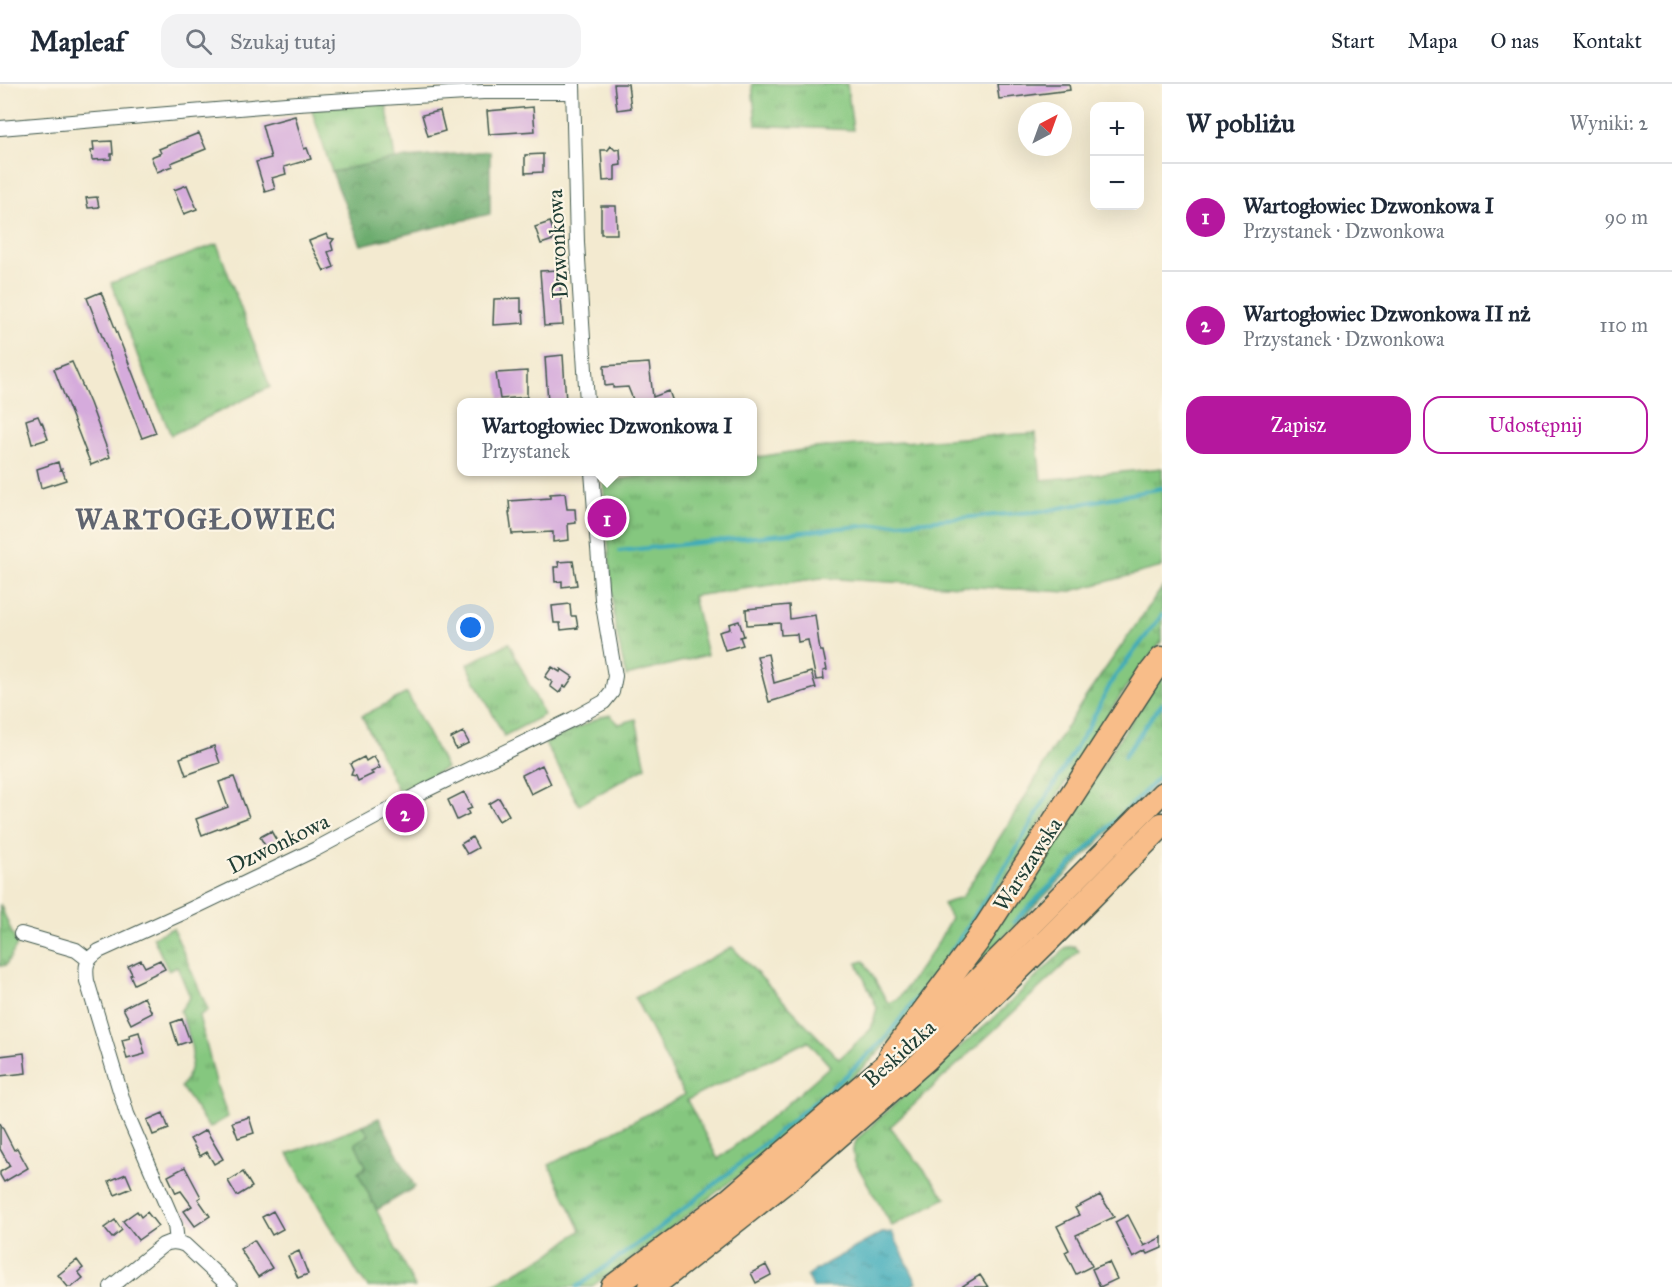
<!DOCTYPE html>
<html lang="pl">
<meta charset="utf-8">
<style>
body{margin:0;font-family:"IM FELL Great Primer",serif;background:#f2f2f3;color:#1f2937}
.controls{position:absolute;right:18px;top:18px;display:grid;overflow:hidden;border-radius:12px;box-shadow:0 6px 24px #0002}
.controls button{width:54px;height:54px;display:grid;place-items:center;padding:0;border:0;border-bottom:2px solid #e0e1e3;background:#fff;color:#1f2937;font:30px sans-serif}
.compass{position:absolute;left:1018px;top:18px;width:54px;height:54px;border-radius:50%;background:#fff;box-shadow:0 6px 24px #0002;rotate:41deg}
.you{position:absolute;left:471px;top:544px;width:21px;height:21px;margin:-15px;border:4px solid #fff;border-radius:50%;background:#1a73e8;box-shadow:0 0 0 9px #1a73e833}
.badge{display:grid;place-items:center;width:39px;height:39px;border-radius:50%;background:#b5179e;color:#fff;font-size:20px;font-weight:700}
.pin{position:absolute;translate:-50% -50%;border:3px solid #fff;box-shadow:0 2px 6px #0006}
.popup{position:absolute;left:457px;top:314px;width:300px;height:78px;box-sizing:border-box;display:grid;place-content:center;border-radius:12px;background:#fff;filter:drop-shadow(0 2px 4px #0005);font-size:20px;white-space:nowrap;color:#747a83}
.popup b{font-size:22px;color:#1f2937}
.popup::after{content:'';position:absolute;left:50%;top:100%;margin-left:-12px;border:12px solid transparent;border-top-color:#fff}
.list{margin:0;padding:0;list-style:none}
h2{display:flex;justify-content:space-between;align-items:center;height:78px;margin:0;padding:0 24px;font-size:26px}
h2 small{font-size:20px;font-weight:400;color:#747a83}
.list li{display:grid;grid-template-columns:39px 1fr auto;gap:18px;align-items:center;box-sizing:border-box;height:108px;padding:0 24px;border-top:2px solid #e0e1e3}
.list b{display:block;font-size:22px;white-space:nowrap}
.list p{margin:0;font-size:20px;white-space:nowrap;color:#747a83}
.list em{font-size:20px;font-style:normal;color:#747a83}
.actions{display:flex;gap:12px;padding:18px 24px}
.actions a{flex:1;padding:14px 0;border:2px solid #b5179e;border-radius:18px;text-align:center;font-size:21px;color:#b5179e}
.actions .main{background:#b5179e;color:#fff}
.icon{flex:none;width:33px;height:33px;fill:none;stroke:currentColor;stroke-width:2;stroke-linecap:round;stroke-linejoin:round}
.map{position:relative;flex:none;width:1162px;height:1203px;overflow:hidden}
header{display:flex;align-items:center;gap:36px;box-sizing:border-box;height:84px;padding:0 30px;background:#fff;border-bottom:2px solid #e0e1e3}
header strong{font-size:28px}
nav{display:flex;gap:33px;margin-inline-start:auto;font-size:21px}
.search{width:420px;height:54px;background:#f2f2f3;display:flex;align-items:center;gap:15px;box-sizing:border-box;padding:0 21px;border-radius:18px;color:#747a83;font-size:22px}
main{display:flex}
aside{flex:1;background:#fff}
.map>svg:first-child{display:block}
.grass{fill:url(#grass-tufts);stroke:#52825a;stroke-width:1.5;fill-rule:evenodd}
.forest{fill:url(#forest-crowns);stroke:#467451;stroke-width:1.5}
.water{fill:url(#water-ripples);stroke:#2e7477;stroke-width:1.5}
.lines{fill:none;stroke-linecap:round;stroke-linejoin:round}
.stream{stroke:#3cabba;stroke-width:4}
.building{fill:#d5abdc}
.street-casing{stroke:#3f574b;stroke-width:16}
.primary-casing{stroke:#3f574b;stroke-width:24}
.highway-casing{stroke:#3f574b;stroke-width:27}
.street{stroke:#fff;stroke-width:14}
.primary{stroke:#f8bd89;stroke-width:21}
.highway{stroke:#f8bd89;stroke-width:24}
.labels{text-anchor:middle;stroke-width:4.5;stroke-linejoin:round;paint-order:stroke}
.street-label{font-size:22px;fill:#1f3d34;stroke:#fcf5e5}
.district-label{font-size:28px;font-weight:bold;letter-spacing:1.5px;fill:#5f646f;stroke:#fcf5e5}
</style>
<header>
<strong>Mapleaf</strong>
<div class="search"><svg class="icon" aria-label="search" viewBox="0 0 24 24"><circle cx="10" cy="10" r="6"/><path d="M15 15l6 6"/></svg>Szukaj tutaj</div>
<nav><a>Start</a><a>Mapa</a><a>O nas</a><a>Kontakt</a></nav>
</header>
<main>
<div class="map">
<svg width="1162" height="1203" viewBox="0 0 1162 1203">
<defs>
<pattern id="grass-tufts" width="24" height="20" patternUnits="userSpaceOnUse" patternTransform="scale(1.5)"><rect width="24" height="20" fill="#85c77f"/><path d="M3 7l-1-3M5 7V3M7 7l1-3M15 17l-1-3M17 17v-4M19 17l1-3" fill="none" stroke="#6ca369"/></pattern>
<pattern id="forest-crowns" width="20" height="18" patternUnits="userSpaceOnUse" patternTransform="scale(1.5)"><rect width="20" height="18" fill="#6cac6e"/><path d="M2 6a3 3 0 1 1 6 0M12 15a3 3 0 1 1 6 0" fill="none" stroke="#588d5b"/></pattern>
<pattern id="water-ripples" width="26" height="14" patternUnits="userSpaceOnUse" patternTransform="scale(1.5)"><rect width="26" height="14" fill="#3cabba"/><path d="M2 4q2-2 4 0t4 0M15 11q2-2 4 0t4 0" fill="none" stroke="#328c98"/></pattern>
</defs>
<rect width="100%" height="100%" fill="#fcf5e5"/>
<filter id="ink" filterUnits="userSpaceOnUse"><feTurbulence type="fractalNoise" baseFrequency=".0167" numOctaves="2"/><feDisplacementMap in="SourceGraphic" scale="12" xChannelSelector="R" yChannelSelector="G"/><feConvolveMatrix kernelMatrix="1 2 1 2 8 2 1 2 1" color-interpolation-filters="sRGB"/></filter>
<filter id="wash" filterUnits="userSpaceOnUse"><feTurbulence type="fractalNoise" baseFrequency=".008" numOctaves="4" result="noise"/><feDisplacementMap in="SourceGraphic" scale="24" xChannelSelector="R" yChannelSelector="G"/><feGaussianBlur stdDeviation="1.35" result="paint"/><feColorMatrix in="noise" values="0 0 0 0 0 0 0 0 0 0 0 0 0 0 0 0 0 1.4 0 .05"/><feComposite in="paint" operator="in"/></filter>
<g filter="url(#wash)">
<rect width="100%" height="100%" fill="#f3ead0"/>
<path class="grass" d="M 752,0 L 847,0 L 853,46 L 756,41 Z
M 386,18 L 395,75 L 332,88 L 311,24 Z
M 217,160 L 270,303 L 171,351 L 138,273 L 111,199 Z
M 1036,349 L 1041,396 L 1162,384 L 1162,483 L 1068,508 L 821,494 L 693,512 L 707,571 L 626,592 L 615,542 L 603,398 L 667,388 L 752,388 L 753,374 L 814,364 Z
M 1162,504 L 1162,557 L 1131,596 L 1111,626 L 971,849 L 908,935 L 872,975 L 856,990 L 748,1084 L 628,1177 L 591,1203 L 488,1203 L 550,1170 L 581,1146 L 549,1081 L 684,1011 L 635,914 L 732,863 L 839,975 L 871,945 L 877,924 L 857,879 L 864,877 L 888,919 L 898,915 L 936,862 L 951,834 L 943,820 L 962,813 L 1029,707 L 1050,669 L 1085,614 ZM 808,957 L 830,982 L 785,1022 L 718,1075 L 687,1016 Z
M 509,559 L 544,631 L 504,652 L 467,580 Z
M 1162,590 L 1162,694 L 964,893 Z
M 407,609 L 446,684 L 399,708 L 362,632 Z
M 610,631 L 619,640 L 636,635 L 646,683 L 579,721 L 545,659 L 601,633 Z
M 0,820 L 17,861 L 6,881 L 0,882 Z
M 173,844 L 208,926 L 199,932 L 217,1002 L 228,1033 L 209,1044 L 181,1003 C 201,975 190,955 180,927 L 190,913 L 177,882 L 168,886 L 153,853 Z
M 1074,862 L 1079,867 L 890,1043 L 946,1114 L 892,1142 L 854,1076 L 853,1065 L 857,1055 L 933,985 L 991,937 L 1067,863 Z
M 363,1041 L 369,1051 L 366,1082 L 358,1089 L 415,1203 L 368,1203 L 360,1193 L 288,1070 Z"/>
<path class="forest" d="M 490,67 L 490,130 L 361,161 L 332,88 L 395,75 Z
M 379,1034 L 415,1103 L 377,1126 L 358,1089 L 366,1082 L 355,1059 L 369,1051 L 363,1041 Z"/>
<path class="water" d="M 892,1148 L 917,1199 L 908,1203 L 812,1203 L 807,1192 L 827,1179 L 882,1149 Z"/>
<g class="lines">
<path class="stream" d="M 619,467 L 840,444 L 1045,427 L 1162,404
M 1124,673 L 1152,632 L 1162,620
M 1014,838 L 1162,690
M 577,1203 L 657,1146 L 725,1092 L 841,996 L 883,957 L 940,884 L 966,845 L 1008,779 L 1091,638 L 1113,595 L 1162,531"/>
</g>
<g id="blocks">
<path class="building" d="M 614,0 L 628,0 L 631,24 L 617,26 Z
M 997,0 L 1069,0 L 1070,6 L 999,15 Z
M 533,23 L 535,47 L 489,50 L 487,27 Z
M 440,27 L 445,47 L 428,52 L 422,31 Z
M 295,32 L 304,65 L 307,64 L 311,75 L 284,83 L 286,90 L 272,94 L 275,105 L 265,108 L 256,78 L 271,74 L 262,41 Z
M 199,49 L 206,65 L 171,79 L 172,82 L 157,88 L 151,73 L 161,69 L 159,65 Z
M 112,57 L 113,70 L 111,70 L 111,75 L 92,76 L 91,67 L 94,66 L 93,58 Z
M 611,62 L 615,66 L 620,65 L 621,81 L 615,82 L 615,96 L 603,97 L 601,66 L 608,66 Z
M 543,70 L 543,88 L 525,89 L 525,71 Z
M 187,101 L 197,125 L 184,130 L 174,106 Z
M 97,113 L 99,123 L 88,124 L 86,114 Z
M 601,122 L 616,122 L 617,150 L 601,150 Z
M 550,138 L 556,155 L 541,160 L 535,143 Z
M 327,150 L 329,154 L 334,155 L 331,159 L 333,166 L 328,168 L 334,183 L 324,187 L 309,157 Z
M 559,186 L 563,241 L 544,242 L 540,187 Z
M 101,208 L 156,349 L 142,354 L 87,214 Z
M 521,214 L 521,228 L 523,227 L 524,239 L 493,241 L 494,215 Z
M 563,271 L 566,318 L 548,318 L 545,273 Z
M 72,278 L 90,319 L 110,373 L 91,381 L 54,285 Z
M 649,279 L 653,313 L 669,307 L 673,318 L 634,318 L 628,303 L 613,304 L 613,301 L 605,302 L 604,282 Z
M 527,287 L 527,313 L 500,315 L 496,289 Z
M 38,332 L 41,339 L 42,338 L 48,355 L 32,360 L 26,336 Z
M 58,378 L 60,386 L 62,385 L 66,396 L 41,404 L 37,385 Z
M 565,409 L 567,425 L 575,425 L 576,439 L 568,440 L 569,456 L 553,458 L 553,448 L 512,450 L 509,428 L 510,428 L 509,417 L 550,414 L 550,410 Z
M 573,477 L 577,501 L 562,503 L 562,497 L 555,498 L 554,483 L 559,483 L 558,478 Z
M 570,520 L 571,532 L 576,532 L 578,544 L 561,546 L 560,539 L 554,539 L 552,522 Z
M 789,521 L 790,535 L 815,531 L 820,567 L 823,567 L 827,586 L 823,587 L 824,595 L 816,596 L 808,556 L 798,558 L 797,550 L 781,551 L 780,539 L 747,541 L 746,525 Z
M 739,537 L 744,552 L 740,553 L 743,561 L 725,566 L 719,548 L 730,545 L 729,540 Z
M 768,570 L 774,599 L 811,588 L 816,604 L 769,618 L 757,572 Z
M 552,583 L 560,588 L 561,585 L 573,593 L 566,603 L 564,602 L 559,609 L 550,602 L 552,598 L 545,593 Z
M 463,648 L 469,659 L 456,665 L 451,654 Z
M 214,662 L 220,679 L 186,691 L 180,674 Z
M 374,672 L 380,684 L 371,688 L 373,690 L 358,697 L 356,692 L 351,691 L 353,686 L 350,680 L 364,673 L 366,677 Z
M 542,681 L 551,700 L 531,710 L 522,691 Z
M 234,693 L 249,733 L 202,751 L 196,735 L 228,723 L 219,698 Z
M 464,708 L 472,724 L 467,726 L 469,730 L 457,736 L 448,716 Z
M 499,714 L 509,731 L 499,737 L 489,720 Z
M 271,747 L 278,759 L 267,765 L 260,753 Z
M 472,753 L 478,764 L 467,770 L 461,760 Z
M 141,876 L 145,883 L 160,876 L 165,885 L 134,900 L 130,891 L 132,890 L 128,882 Z
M 144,913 L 152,929 L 131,940 L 123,924 Z
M 182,935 L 190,957 L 178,961 L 171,939 Z
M 139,948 L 145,970 L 127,975 L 122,956 L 130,954 L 129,951 Z
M 24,969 L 26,989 L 0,992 L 0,972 Z
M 163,1029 L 169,1045 L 153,1051 L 147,1036 Z
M 249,1033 L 254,1049 L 238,1054 L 232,1038 Z
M 0,1039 L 14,1066 L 17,1064 L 28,1084 L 4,1098 L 0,1091 L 0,1088 L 10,1082 L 0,1065 Z
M 206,1046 L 223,1075 L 214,1080 L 207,1068 L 200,1072 L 190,1055 Z
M 185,1083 L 201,1113 L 198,1115 L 210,1132 L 195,1142 L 184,1127 L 192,1122 L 181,1107 L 176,1109 L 168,1092 Z
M 243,1088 L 252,1103 L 237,1112 L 228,1097 Z
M 126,1090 L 132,1104 L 115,1111 L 109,1097 Z
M 1100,1111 L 1114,1133 L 1076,1151 L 1092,1182 L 1076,1190 L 1065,1168 L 1069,1166 L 1057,1142 L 1079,1131 L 1075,1124 Z
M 137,1127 L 141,1133 L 147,1128 L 158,1142 L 138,1156 L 123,1137 Z
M 273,1127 L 283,1145 L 272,1151 L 262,1133 Z
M 1128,1131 L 1144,1162 L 1162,1153 L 1162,1164 L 1148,1170 L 1146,1167 L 1133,1174 L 1115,1138 Z
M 115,1136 L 122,1146 L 112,1154 L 104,1144 Z
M 254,1156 L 272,1184 L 258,1193 L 240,1165 Z
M 299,1167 L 308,1190 L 298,1194 L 288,1172 Z
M 77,1176 L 83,1184 L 78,1188 L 83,1194 L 72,1203 L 68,1203 L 58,1191 Z
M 1109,1178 L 1117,1195 L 1100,1203 L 1092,1185 Z
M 766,1181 L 771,1191 L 756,1199 L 751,1189 Z
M 980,1191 L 988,1203 L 961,1203 Z"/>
</g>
</g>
<g filter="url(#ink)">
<use href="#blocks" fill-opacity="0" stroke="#3f574b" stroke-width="1.5"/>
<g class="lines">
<defs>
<path id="street" d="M 573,0 L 577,159 L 587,318
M 0,44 L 298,19 L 483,8 L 573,8
M 21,850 L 76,866 L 89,876
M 177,1158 L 175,1141 L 127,1030 L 87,897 C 85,881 86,876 99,867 L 187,827 L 316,765 L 426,706 L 573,635 L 604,618 L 612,608 L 615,592 L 602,515 L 592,388
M 111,1203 L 163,1161 C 171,1157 177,1158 185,1161 L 230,1203"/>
<path id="primary" d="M 909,960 L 974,899 L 1162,709"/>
<path id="highway" d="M 613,1203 L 731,1115 L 887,981 L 893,969 L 977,857 L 1151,589 L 1162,575
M 651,1203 L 793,1091 L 926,975 L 1049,855 L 1162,741"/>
</defs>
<use href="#street" class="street-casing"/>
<use href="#primary" class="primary-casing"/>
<use href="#highway" class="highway-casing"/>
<use href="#street" class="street"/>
<use href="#primary" class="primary"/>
<use href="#highway" class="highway"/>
</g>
</g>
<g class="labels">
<g class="street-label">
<text transform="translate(557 160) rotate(-93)" y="8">Dzwonkowa</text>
<text transform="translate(278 759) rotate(-26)" y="8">Dzwonkowa</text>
<text transform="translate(1027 780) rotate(-57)" y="8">Warszawska</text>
<text transform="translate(899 969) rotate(-42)" y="8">Beskidzka</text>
</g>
<g class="district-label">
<text x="206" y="445">WARTOGŁOWIEC</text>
</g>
</g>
</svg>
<div class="controls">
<button>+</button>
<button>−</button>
</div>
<svg class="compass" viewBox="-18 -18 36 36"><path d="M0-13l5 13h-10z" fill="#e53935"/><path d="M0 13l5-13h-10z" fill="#747a83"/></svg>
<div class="you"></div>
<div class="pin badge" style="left:607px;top:434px">1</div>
<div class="popup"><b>Wartogłowiec Dzwonkowa I</b>Przystanek</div>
<div class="pin badge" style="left:405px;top:729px">2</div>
</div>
<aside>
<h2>W pobliżu<small>Wyniki: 2</small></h2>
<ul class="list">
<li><span class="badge">1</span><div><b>Wartogłowiec Dzwonkowa I</b><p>Przystanek · Dzwonkowa</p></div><em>90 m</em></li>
<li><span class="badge">2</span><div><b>Wartogłowiec Dzwonkowa II nż</b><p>Przystanek · Dzwonkowa</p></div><em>110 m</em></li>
</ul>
<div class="actions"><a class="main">Zapisz</a><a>Udostępnij</a></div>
</aside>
</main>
